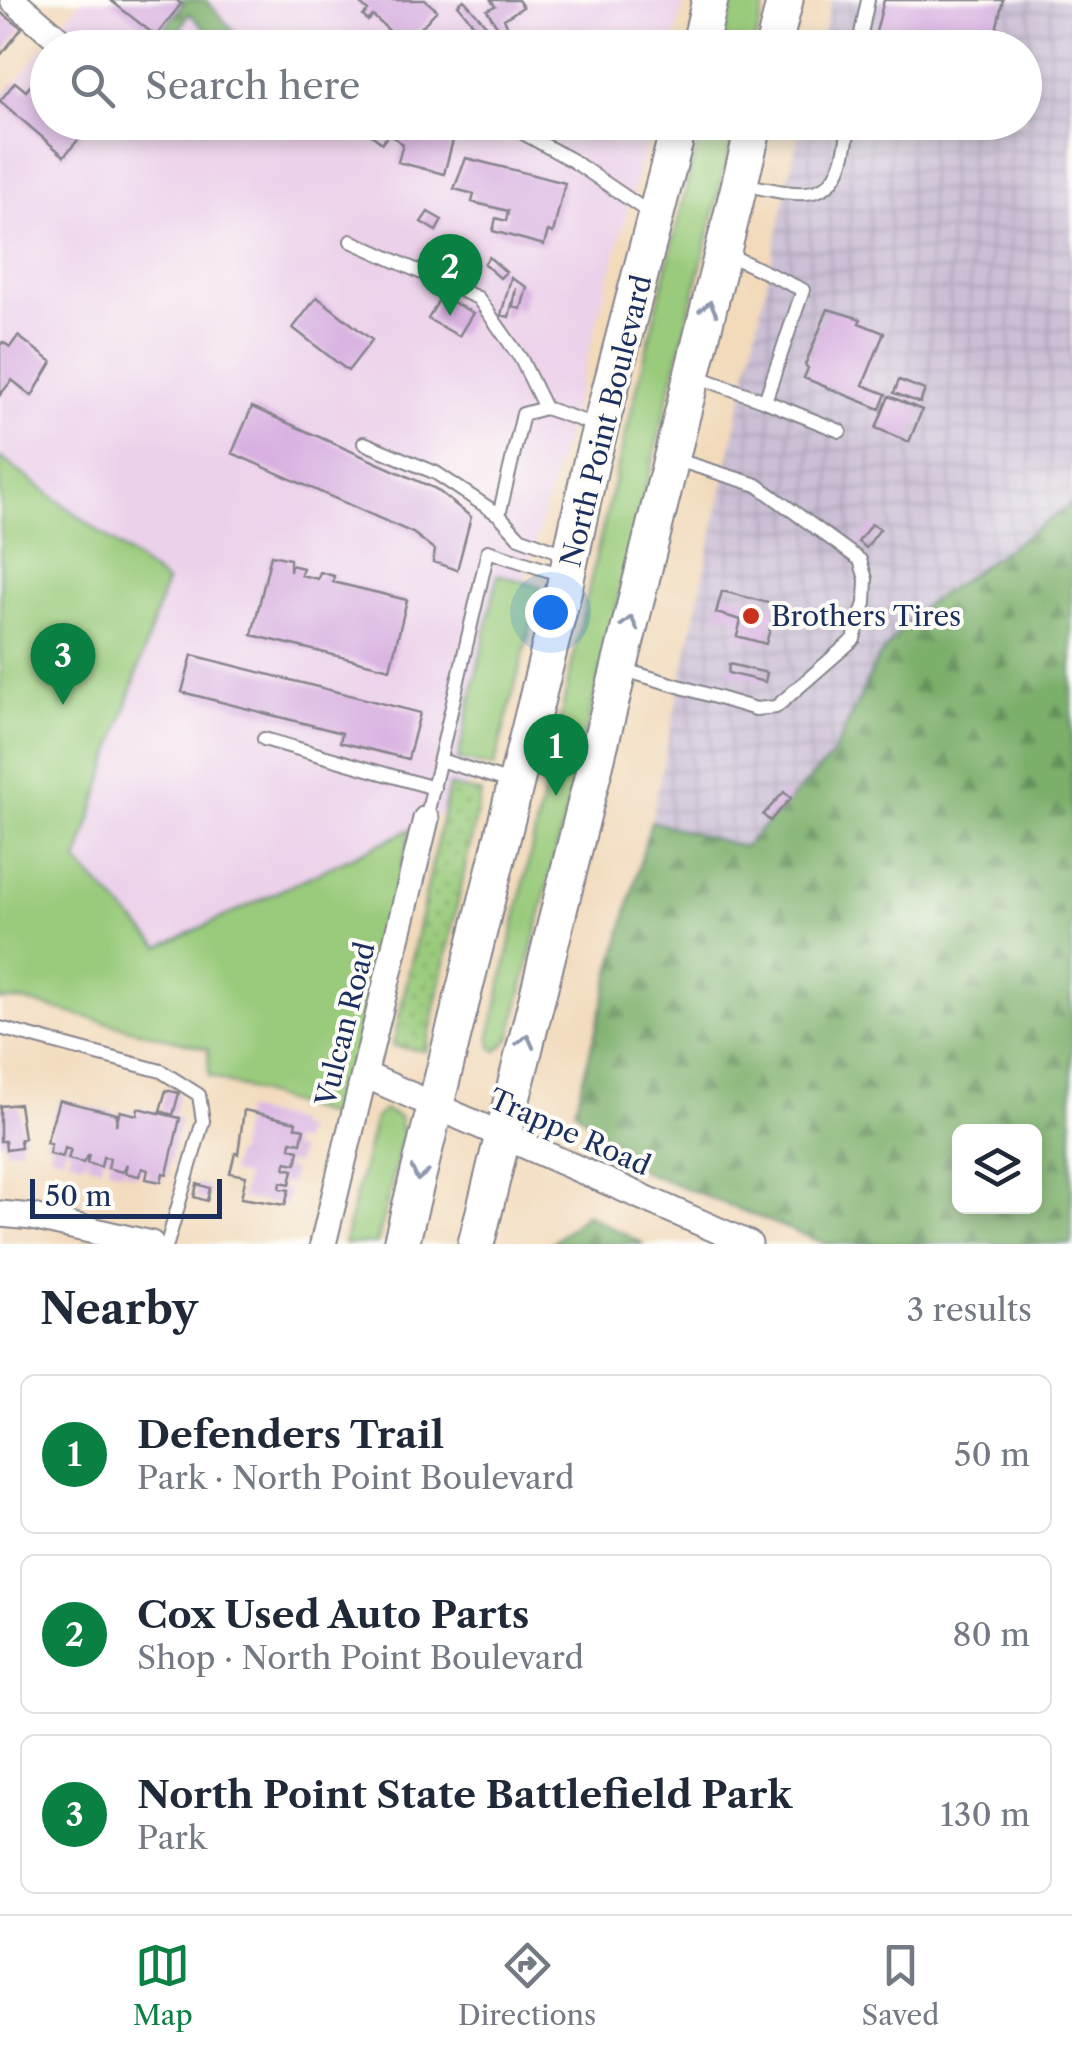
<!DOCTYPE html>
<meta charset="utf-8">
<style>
body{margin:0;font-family:"Libre Caslon Text",serif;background:#f6f6f7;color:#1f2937}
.controls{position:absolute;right:30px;bottom:30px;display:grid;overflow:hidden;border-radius:15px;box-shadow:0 5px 15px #0003}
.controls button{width:90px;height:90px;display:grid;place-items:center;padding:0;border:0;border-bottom:2px solid #e0e1e3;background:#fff;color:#1f2937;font:50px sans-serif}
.scale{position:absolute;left:30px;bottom:25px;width:192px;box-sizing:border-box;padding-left:10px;border:5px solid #1b2f5e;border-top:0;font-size:28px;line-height:35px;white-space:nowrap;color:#1b2f5e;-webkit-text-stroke:8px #fdfcf7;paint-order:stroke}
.you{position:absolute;left:550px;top:612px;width:35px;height:35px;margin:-25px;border:8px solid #fff;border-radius:50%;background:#1a73e8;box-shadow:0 0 0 15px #1a73e833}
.badge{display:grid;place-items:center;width:65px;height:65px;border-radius:50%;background:#0b8043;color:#fff;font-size:32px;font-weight:700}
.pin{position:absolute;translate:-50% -82px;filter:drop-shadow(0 2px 5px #0008)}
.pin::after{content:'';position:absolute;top:52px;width:35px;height:30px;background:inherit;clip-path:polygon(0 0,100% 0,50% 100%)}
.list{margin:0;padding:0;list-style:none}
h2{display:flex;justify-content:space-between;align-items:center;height:130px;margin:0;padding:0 40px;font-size:42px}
h2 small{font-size:32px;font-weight:400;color:#747a83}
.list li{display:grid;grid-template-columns:65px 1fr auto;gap:30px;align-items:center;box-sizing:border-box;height:160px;margin:0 20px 20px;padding:0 20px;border:2px solid #e0e1e3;border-radius:15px}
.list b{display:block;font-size:38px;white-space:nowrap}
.list p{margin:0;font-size:32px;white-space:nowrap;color:#747a83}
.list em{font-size:32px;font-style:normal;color:#747a83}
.icon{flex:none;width:55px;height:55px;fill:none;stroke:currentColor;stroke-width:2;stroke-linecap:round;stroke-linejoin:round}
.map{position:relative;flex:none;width:1072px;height:1244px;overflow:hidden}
.search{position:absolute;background:#fff;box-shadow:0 5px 15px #0003;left:30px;right:30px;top:30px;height:110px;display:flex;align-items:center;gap:25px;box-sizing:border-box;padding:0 35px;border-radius:55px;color:#747a83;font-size:38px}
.sheet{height:670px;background:#fff}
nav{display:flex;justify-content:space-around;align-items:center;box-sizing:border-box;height:140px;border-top:2px solid #e0e1e3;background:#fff;font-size:28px;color:#747a83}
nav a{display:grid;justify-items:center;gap:5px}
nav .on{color:#0b8043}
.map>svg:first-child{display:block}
.built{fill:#ecd1ea}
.industrial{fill:url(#industrial-grid)}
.grass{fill:url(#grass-dots);stroke:#5a7d6c;stroke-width:2.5}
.forest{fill:url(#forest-firs);stroke:#4b6f64;stroke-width:2.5;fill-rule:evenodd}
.green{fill:#9acb7b;stroke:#5a7d6c;stroke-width:2.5}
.building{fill:#d8b0e1}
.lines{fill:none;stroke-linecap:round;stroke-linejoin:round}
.service-casing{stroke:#86848c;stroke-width:16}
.minor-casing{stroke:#86848c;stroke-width:29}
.secondary-casing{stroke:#86848c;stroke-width:39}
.service{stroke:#fff;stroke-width:12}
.minor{stroke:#fff;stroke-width:25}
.secondary{stroke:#fff;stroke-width:35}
.oneway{stroke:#8d97ae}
.poi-dot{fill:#c8321e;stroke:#fdfcf7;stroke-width:4}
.labels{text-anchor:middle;stroke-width:8;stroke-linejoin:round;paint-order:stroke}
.street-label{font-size:28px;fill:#1b2f5e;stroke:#fdfcf7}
.poi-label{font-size:28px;fill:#1b2f5e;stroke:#fdfcf7;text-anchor:start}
</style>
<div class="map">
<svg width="1072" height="1244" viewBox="0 0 1072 1244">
<defs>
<pattern id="industrial-grid" width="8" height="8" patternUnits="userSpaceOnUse" patternTransform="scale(2.5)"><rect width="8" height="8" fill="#cbbfd5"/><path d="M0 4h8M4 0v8" fill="none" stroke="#aea4b9"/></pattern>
<pattern id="grass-dots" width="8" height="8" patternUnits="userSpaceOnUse" patternTransform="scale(2.5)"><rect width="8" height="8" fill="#9acb7b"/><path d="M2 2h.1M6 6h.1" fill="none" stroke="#7da568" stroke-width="1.8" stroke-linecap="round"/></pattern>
<pattern id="forest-firs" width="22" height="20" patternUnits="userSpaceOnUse" patternTransform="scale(2.5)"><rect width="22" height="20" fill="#7baf6b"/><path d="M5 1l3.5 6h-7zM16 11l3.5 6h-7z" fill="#648f5b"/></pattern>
</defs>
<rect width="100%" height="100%" fill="#fdfcf7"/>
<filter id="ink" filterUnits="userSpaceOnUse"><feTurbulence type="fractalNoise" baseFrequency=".01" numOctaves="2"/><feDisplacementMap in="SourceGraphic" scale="20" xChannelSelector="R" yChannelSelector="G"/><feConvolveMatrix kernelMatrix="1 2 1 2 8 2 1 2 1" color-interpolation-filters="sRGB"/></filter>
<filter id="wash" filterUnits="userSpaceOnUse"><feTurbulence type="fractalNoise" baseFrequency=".0048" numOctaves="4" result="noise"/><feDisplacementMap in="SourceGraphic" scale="40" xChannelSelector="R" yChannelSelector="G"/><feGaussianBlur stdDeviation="2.25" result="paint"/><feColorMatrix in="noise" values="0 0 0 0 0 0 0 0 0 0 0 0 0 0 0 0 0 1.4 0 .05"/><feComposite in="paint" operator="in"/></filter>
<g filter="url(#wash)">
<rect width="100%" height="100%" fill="#f2dabb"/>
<path class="built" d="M 81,0 L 685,0 L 672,47 L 48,48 L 48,122 L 652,123 L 463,803 L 160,947 L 76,862 L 166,582 L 0,457 L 0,102 Z"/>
<path class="industrial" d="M 832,0 L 1072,0 L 1072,504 L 917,611 L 877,660 L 833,755 L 744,848 L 651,821 L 801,123 L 1024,122 L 1024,48 L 820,47 Z"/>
<path class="grass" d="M 449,786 L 481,793 L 426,1051 L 393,1046 Z"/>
<path class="forest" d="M 179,0 L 206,0 L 248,47 L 222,47 L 189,13 L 171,47 L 150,47 L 183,4 Z
M 1072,504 L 1072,1244 L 826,1244 L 642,1171 L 575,1109 L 651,821 L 744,847 L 833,755 L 877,660 L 917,611 ZM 960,1132 L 1034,1132 L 1034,1206 L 960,1206 Z
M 586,1214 L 644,1244 L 551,1244 Z"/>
<path class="green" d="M 733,0 L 766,0 L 754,47 L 721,47 Z
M 702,123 L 736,123 L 510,1039 L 497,1051 L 492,1048 L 490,1036 L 596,556 Z
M 0,457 L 166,582 L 77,862 L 160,947 L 411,829 L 341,1120 L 209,1076 L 208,1049 L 21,1000 L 0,1000 Z
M 498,574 L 541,587 L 494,767 L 458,760 Z
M 384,1110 L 399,1117 L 403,1137 L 377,1244 L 344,1244 L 375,1118 Z"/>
<g id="blocks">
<path class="building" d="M 110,0 L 177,0 L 181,4 L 156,36 Z
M 356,0 L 425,0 L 437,10 L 405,45 L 373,16 L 368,21 L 363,16 L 368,11 Z
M 464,0 L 495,35 L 487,41 L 458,5 Z
M 491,0 L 518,0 L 523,7 L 504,19 L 508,27 L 500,31 L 487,10 L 495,6 Z
M 884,0 L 1003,0 L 992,48 L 872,48 Z
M 0,12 L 22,28 L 0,56 Z
M 564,37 L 602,46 L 602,48 L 562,48 Z
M 36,79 L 48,88 L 48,122 L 94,122 L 64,156 L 0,101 L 15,82 L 26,91 Z
M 354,122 L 435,122 L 456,129 L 444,174 L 398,162 L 403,144 L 389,134 L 382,143 Z
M 466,158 L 565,183 L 553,233 L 548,231 L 544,245 L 493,231 L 496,218 L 506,221 L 508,211 L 472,202 L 474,194 L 454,189 Z
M 428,212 L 442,220 L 436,231 L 421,222 Z
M 489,257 L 506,272 L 500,278 L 484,264 Z
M 511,278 L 527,287 L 521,309 L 513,307 L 516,288 L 509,317 L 501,315 Z
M 441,296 L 473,313 L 459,336 L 428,319 Z
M 317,297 L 372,340 L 348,371 L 293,328 Z
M 828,309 L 861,319 L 859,323 L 884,333 L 863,385 L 886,394 L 880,409 L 804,378 L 808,368 L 805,365 Z
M 18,336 L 52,362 L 32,396 L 12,380 L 0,395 L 0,345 L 3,342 L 10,347 Z
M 899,380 L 925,390 L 920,403 L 894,393 Z
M 889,396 L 922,410 L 909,442 L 876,428 Z
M 252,407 L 436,489 L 471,517 L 457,570 L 433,562 L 435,550 L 413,533 L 232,453 Z
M 871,524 L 880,529 L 866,548 L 858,542 Z
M 271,555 L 290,559 L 290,572 L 291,565 L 303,568 L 301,575 L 318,579 L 320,572 L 334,576 L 333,582 L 407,600 L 390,669 L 252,635 Z
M 722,591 L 776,605 L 766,644 L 737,636 L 741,620 L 716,613 Z
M 192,655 L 420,713 L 408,759 L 340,742 L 342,733 L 182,692 Z
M 729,664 L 767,673 L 765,682 L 728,673 Z
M 784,792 L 791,798 L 770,821 L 763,815 Z
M 166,1090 L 179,1093 L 173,1115 L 160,1111 Z
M 59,1100 L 117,1114 L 116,1125 L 120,1111 L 137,1115 L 138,1108 L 180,1118 L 167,1174 L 163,1173 L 161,1182 L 146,1179 L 148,1170 L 142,1168 L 139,1176 L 125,1173 L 127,1164 L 122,1172 L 108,1168 L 110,1158 L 103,1157 L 101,1167 L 87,1163 L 89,1154 L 83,1163 L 68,1159 L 71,1150 L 65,1148 L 63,1157 L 49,1154 L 51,1144 L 46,1143 Z
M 19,1104 L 24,1138 L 20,1139 L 21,1148 L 6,1150 L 5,1141 L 0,1141 L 0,1106 Z
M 244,1110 L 296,1122 L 295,1127 L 304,1129 L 301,1143 L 291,1141 L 290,1148 L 299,1150 L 296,1164 L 286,1162 L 285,1168 L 293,1170 L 290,1184 L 281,1182 L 280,1188 L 289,1190 L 285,1205 L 241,1198 L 246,1176 L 230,1173 L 235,1153 L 238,1154 Z
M 197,1184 L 210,1188 L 207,1201 L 194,1197 Z"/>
</g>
</g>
<g filter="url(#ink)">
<use href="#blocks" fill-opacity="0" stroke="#86848c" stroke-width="2.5"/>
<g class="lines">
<defs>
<path id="service" d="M 858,48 L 868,0
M 507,124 L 573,161 L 651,214
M 743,184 C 811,199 842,206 849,122
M 351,241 L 478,298 L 521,359 L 545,408
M 693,375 L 765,401 L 803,290 L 725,253
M 765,401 L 840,431
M 364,443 L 436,473 L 499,515
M 568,555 L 519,537 L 499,515 L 523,414 L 545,408 L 598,426
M 621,669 L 756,709 L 776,707 L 854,639 L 865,603 L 866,579 L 860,560 L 757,485 L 674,459
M 264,739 L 434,788
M 440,760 L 514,783
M 426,819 L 488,551 L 565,576
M 0,1028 L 161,1071 L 199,1095 L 203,1121 L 167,1244"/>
<path id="minor" d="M 13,0 L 69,48
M 365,1075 L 749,1244
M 0,1214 L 33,1217 L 151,1244
M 323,1244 L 426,819"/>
<path id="secondary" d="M 699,48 L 710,0
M 773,48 L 785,0
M 401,1244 L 562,598 L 591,463 L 680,122
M 476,1244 L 755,122"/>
</defs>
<use href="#service" class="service-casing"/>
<use href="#minor" class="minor-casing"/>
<use href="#secondary" class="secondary-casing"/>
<use href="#service" class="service"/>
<use href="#minor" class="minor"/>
<use href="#secondary" class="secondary"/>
</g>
<defs><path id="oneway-chevron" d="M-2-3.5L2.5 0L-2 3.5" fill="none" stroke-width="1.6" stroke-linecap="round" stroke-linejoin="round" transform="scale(2.5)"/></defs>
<g class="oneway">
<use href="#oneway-chevron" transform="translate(709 308) rotate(-76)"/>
<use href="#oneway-chevron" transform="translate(630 623) rotate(-76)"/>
<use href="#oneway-chevron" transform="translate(526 1041) rotate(-76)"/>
<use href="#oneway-chevron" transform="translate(419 1174) rotate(104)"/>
</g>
</g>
<circle class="poi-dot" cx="751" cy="616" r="10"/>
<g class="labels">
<g class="street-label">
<text transform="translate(606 421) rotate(-76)" y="10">North Point Boulevard</text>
<text transform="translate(345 1024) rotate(-76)" y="10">Vulcan Road</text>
<text transform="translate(570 1132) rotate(24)" y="10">Trappe Road</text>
</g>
<g class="poi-label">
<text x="771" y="626">Brothers Tires</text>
</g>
</g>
</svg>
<div class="controls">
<button><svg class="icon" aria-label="layers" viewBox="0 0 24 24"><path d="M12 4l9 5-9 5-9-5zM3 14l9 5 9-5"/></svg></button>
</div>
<div class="scale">50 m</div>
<div class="you"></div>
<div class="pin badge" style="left:556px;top:796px">1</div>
<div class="pin badge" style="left:450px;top:316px">2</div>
<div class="pin badge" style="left:63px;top:705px">3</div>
<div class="search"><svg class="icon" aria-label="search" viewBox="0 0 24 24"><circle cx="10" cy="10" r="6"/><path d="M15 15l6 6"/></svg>Search here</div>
</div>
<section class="sheet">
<h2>Nearby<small>3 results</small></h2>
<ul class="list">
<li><span class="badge">1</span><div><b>Defenders Trail</b><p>Park · North Point Boulevard</p></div><em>50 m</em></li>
<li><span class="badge">2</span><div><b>Cox Used Auto Parts</b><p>Shop · North Point Boulevard</p></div><em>80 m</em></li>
<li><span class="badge">3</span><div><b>North Point State Battlefield Park</b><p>Park</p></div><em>130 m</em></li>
</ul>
</section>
<nav>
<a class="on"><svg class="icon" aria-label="map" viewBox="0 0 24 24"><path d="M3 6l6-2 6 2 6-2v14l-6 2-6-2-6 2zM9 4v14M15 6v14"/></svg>Map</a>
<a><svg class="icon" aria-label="directions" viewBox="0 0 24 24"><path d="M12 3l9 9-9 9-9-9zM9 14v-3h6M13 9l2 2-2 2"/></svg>Directions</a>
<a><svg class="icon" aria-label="saved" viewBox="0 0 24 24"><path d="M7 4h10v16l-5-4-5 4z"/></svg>Saved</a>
</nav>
